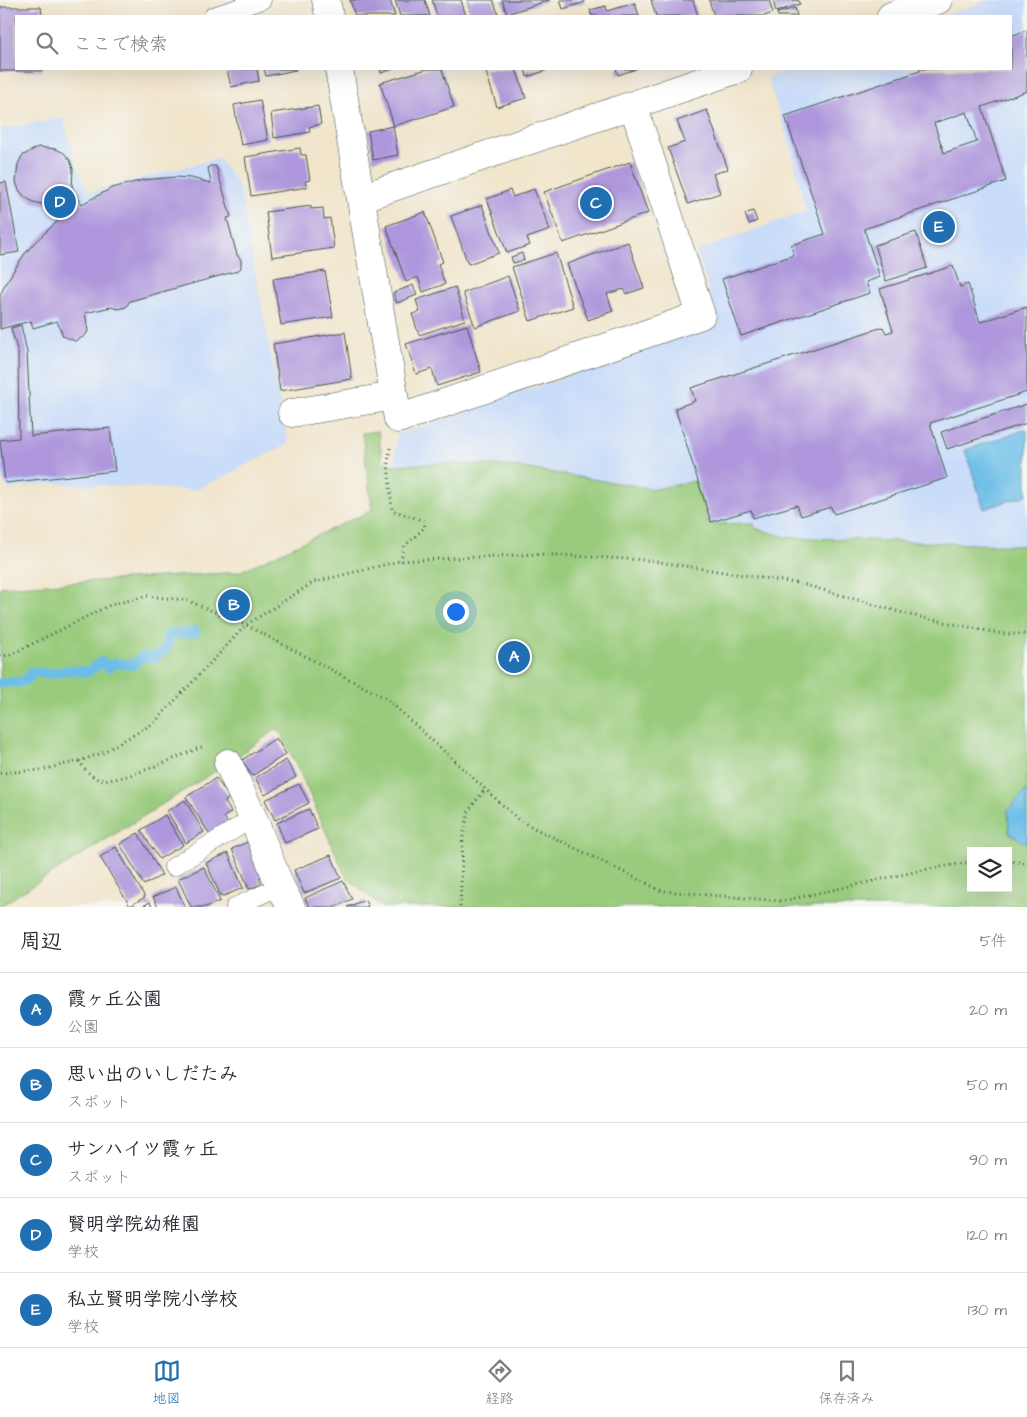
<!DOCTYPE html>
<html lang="ja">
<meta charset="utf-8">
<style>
body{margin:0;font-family:"Architects Daughter","Klee One",sans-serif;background:#f2f2f3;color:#2b2b33}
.controls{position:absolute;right:15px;bottom:15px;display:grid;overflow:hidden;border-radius:0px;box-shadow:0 5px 20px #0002}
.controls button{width:45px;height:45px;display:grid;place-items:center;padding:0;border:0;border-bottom:1px solid #e1e1e2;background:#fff;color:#2b2b33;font:25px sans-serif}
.you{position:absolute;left:455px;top:611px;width:18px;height:18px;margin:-12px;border:4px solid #fff;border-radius:50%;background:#1a73e8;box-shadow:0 0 0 8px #1a73e833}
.badge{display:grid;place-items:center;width:32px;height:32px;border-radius:50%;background:#1f6fb2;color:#fff;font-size:16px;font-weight:700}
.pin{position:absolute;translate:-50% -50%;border:2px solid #fff;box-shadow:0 1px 5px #0006}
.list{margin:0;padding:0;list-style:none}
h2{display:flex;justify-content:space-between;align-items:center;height:65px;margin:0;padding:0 20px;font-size:21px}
h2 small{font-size:16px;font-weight:400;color:#7c7c81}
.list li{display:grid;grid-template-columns:32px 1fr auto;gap:15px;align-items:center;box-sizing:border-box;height:75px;padding:0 20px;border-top:1px solid #e1e1e2}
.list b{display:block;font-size:19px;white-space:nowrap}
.list p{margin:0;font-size:16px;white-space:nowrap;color:#7c7c81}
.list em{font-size:16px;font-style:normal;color:#7c7c81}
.icon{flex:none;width:28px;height:28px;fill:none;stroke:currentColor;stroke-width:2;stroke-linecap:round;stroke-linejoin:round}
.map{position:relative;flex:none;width:1027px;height:907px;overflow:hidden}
.search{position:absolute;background:#fff;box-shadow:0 5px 20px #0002;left:15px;right:15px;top:15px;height:55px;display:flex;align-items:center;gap:12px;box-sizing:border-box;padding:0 18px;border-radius:0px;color:#7c7c81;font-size:19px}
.sheet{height:440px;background:#fff}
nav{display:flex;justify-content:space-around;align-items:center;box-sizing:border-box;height:70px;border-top:1px solid #e1e1e2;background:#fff;font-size:14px;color:#7c7c81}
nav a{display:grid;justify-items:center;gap:2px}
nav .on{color:#1f6fb2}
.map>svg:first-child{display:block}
.built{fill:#c9dcf9}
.green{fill:#99cb7b;stroke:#5c8458;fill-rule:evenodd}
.water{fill:#6cbee8;stroke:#467e8e}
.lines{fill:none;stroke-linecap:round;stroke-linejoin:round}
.stream{stroke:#6cbee8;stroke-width:10}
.building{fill:#ae97dc;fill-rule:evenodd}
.service-casing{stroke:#3e564b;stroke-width:19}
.minor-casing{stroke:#3e564b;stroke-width:29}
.path{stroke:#3e564b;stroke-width:3;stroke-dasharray:1 4;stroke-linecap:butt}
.service{stroke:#fff;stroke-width:18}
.minor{stroke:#fff;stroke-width:28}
</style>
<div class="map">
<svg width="1027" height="907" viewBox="0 0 1027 907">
<rect width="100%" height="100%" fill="#f6f6f2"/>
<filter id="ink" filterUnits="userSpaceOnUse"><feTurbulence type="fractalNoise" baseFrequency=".02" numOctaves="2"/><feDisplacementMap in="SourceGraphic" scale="10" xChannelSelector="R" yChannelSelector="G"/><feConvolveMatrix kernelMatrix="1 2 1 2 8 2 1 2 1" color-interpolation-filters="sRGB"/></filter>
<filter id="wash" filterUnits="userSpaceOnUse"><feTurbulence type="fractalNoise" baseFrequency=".0096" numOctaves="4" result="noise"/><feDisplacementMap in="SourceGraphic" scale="20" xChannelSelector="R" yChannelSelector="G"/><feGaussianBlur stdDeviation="1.12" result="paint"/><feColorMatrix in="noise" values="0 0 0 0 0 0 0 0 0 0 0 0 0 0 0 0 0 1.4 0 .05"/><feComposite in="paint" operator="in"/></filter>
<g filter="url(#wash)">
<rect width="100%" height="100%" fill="#f1e5cc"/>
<path class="built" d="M 989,0 L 1027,0 L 1027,546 L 786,537 L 755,527 L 754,523 L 709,524 L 695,481 L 655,489 L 509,466 L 449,463 L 394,465 L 397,435 L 720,324 L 696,251 L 806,211 L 792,151 L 767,77 L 790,69 L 1011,69 L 1011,16 L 942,16 Z
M 63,118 L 74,157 L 88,192 L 219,158 L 239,187 L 288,444 L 196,490 L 50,483 L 9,489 L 0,477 L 0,129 Z"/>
<path class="green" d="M 378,431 L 383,463 L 388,463 L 394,465 L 449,463 L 509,466 L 655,489 L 696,481 L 709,524 L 754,523 L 755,528 L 786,537 L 1027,546 L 1027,907 L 382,907 L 346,877 L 302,777 L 278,728 L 228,763 L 0,906 L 0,587 L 239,572 L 372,510 L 362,433 ZM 971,851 L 1008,851 L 1008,888 L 971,888 Z"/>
<path class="water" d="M 1027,429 L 1027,495 L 984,509 L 965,450 Z
M 1027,789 L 1027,844 L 1009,833 L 1008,810 Z"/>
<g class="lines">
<path class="stream" d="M 0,683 L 22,682 L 30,677 L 31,672 L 50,674 L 69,670 L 87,672 L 102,662 L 109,668 L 115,663 L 133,665 L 143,656 L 154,658 L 167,648 L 168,634 L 192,633 L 196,631"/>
</g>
<g id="blocks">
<path class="building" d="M 350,0 L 390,0 L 395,16 L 355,16 Z
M 395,0 L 425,0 L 430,16 L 400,16 Z
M 432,0 L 461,0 L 466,16 L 437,16 Z
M 467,0 L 493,0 L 499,16 L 472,16 Z
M 502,0 L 550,0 L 507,14 Z
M 560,0 L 584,0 L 585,2 L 563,9 Z
M 651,0 L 693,0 L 698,16 L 656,16 Z
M 709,0 L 769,0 L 773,13 L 764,16 L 714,16 Z
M 773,0 L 798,0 L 800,4 L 776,12 Z
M 635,3 L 639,16 L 592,16 L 590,10 L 606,6 L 607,11 Z
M 0,7 L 41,7 L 42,16 L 16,16 L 16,69 L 42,69 L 43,71 L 0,71 Z
M 795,8 L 797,16 L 778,16 L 777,13 Z
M 1027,30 L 1027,91 L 982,107 L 1006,181 L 864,229 L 880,277 L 866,282 L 870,293 L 741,336 L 722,279 L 794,255 L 791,245 L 825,234 L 785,116 L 920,71 L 919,69 L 1011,69 L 1011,36 ZM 967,112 L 977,142 L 944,153 L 934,123 Z
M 227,69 L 257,69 L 259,81 L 231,87 Z
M 264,69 L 296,69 L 296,70 L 266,76 Z
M 380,69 L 393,69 L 381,73 Z
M 427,69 L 442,69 L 454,107 L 394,126 L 380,83 Z
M 485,69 L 516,69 L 526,98 L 497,107 Z
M 525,69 L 550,69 L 527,77 Z
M 616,69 L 636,69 L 618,75 Z
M 260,100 L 268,140 L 241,145 L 234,105 Z
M 318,106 L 321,124 L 309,127 L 310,132 L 274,138 L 271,113 Z
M 707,110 L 728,169 L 713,174 L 720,193 L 688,204 L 668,148 L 685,142 L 677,121 Z
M 393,126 L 398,155 L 373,160 L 368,131 Z
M 38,147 L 56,149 L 64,153 L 70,160 L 73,169 L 72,187 L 82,204 L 112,188 L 143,180 L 175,177 L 191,178 L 211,183 L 208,168 L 210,166 L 216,166 L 231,217 L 227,218 L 237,255 L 241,260 L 241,268 L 237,271 L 130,301 L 126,307 L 118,309 L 111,307 L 85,313 L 88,331 L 85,336 L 75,341 L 63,336 L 57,321 L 33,328 L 31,321 L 0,329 L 0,295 L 7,281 L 24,255 L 35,242 L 60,219 L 51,204 L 42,204 L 33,202 L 25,197 L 19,190 L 16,182 L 18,164 L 22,156 Z
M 300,148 L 301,155 L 306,155 L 310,180 L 305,181 L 307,187 L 251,196 L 245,157 Z
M 630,162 L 648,213 L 563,243 L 544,192 Z
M 6,182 L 19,252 L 0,255 L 0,183 Z
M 534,189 L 550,230 L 527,238 L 530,245 L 507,253 L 487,199 L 510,190 L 513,197 Z
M 482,205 L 499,253 L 468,264 L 451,216 Z
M 311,206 L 311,209 L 323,208 L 324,219 L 330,218 L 334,248 L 272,257 L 266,212 Z
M 753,211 L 757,221 L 749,224 L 745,214 Z
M 425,212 L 443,262 L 438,264 L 445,284 L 423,292 L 418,277 L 406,282 L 386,226 Z
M 916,232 L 927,268 L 886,281 L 875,245 Z
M 628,242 L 644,288 L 626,294 L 624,289 L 607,294 L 613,311 L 588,320 L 567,264 Z
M 522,253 L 524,260 L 513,263 L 511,257 Z
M 556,253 L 573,307 L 530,321 L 512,267 Z
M 953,266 L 960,287 L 968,284 L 980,322 L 1027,307 L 1027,392 L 930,423 L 947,478 L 834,514 L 831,507 L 801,516 L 797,505 L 753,518 L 751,510 L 711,522 L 675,408 L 695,401 L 691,388 L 883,327 L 886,333 L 893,331 L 880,289 Z
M 325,271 L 333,317 L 281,325 L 273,279 Z
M 508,276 L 520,311 L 475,327 L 463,293 Z
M 413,285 L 417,295 L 397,303 L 393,293 Z
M 455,287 L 465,320 L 419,335 L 412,314 L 420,312 L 416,300 Z
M 21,325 L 27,352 L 31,436 L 110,428 L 115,471 L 5,483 L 0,440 L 19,438 L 18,353 L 11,328 Z
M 467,325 L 481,372 L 437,386 L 432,369 L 416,374 L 406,344 Z
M 345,332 L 352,379 L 280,391 L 273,344 Z
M 1027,404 L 1027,423 L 947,449 L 941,432 Z
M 276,738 L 286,754 L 252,776 L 242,760 Z
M 286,760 L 296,777 L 265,795 L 255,778 Z
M 216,778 L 229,797 L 225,802 L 231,812 L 224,817 L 228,824 L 210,835 L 186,797 Z
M 299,784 L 309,803 L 275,820 L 265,800 Z
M 185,800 L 204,832 L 186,843 L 167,811 Z
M 309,809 L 318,829 L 285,843 L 277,823 Z
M 165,815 L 183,845 L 159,859 L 141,830 Z
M 138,833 L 162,875 L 144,885 L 120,844 Z
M 252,840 L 267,874 L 259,878 L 262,884 L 249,889 L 232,849 Z
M 116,847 L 145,897 L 130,906 L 100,857 Z
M 228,853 L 243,888 L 221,897 L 206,863 Z
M 331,855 L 341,878 L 304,893 L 294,870 Z
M 204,867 L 220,901 L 206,907 L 191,907 L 178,879 Z
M 343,881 L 352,899 L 335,907 L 309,907 L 305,898 Z
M 176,887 L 185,907 L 158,907 L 153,897 Z
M 365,900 L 368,907 L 347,907 Z
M 150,902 L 152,907 L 141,907 Z"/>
</g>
</g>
<g filter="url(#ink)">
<use href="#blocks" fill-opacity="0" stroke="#3e564b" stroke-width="1"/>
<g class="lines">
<defs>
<path id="service" d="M 213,16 L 262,0
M 173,867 L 253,818
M 235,907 L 280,886"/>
<path id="minor" d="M 326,0 L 329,16
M 891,16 L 938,0
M 339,69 L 398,419 L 701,315 L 633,105
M 361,198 L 738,69
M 292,413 L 394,396
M 228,763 L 253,818 L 280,886 L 291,907"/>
</defs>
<use href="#service" class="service-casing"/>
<use href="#minor" class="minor-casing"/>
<path class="path" d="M 390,448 L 388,463 L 392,510 L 424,521 L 425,527 L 405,546 L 400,561
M 0,656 L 10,655 L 110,605 L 147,596 L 186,600 L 246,625 L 387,699 L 520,821 L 662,891 L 782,901 L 928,869 L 971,862
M 79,761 C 84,768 90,777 99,779 C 119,785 181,755 202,747
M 0,773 L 41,770 L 79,761 L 102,753 L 154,723 L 246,625 L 314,582 L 400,561 L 538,554 L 646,560 L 802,584 L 910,615 L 1003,634 L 1027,634
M 1008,861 L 1027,863
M 460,907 L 463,837 L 469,810 L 485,789"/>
<use href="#service" class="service"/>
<use href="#minor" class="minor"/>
</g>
</g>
</svg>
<div class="controls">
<button><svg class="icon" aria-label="layers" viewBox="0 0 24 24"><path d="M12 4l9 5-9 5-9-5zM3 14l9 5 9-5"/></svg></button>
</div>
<div class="you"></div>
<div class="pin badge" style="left:514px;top:657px">A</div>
<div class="pin badge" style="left:234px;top:605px">B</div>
<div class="pin badge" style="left:596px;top:203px">C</div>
<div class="pin badge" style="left:60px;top:202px">D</div>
<div class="pin badge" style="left:939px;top:227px">E</div>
<div class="search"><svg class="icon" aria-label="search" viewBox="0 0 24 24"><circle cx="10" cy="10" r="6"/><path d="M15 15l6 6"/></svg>ここで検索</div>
</div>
<section class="sheet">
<h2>周辺<small>5件</small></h2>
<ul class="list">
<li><span class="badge">A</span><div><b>霞ヶ丘公園</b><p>公園</p></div><em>20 m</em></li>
<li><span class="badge">B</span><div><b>思い出のいしだたみ</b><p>スポット</p></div><em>50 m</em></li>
<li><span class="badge">C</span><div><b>サンハイツ霞ヶ丘</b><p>スポット</p></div><em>90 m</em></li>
<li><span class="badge">D</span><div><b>賢明学院幼稚園</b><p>学校</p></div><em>120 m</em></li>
<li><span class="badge">E</span><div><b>私立賢明学院小学校</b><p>学校</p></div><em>130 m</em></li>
</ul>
</section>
<nav>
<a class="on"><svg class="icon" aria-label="map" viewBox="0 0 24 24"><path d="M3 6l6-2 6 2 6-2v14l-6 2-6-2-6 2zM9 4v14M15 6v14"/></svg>地図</a>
<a><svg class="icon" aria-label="directions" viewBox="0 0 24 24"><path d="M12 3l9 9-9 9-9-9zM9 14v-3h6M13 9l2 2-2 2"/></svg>経路</a>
<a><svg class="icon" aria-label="saved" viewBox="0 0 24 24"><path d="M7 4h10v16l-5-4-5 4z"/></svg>保存済み</a>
</nav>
